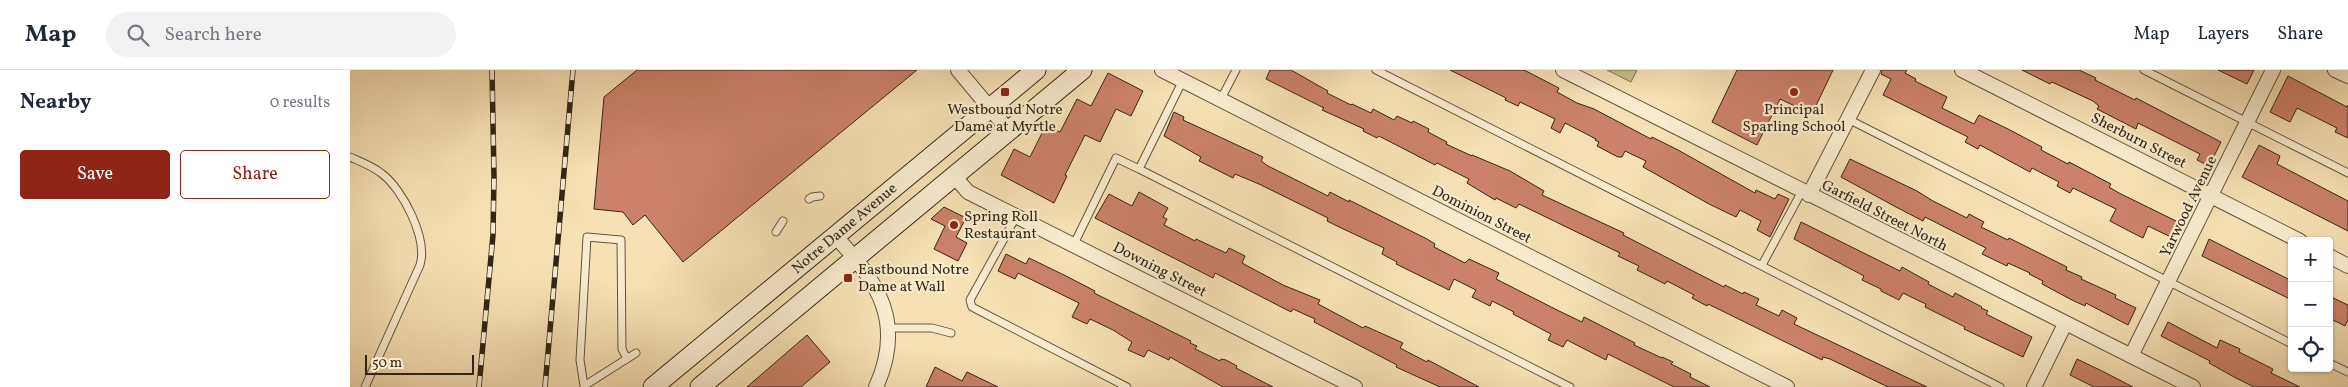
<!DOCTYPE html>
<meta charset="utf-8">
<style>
body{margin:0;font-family:Vollkorn,serif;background:#f2f2f3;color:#1f2937}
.controls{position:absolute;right:15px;bottom:15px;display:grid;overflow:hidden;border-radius:5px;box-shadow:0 1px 4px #0004}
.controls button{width:45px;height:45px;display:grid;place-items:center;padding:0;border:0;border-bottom:1px solid #e0e1e3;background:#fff;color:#1f2937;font:25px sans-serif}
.scale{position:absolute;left:15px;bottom:12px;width:109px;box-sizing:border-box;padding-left:5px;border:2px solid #332515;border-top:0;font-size:14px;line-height:18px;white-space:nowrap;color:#332515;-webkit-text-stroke:4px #faebcf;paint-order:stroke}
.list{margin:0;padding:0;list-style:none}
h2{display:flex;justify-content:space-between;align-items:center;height:65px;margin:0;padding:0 20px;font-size:21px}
h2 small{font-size:16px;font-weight:400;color:#747a83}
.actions{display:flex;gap:10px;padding:15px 20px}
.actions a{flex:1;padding:11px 0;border:1px solid #8f2418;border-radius:5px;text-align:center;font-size:18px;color:#8f2418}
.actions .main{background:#8f2418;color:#fff}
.icon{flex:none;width:28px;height:28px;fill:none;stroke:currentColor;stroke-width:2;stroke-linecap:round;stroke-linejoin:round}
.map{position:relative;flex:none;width:1998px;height:317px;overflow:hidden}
header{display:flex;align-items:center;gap:30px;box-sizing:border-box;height:70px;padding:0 25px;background:#fff;border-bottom:1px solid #e0e1e3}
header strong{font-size:24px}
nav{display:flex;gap:28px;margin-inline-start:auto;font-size:18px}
.search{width:350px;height:45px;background:#f2f2f3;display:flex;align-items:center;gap:12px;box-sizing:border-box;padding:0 18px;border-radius:28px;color:#747a83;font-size:19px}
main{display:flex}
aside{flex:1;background:#fff}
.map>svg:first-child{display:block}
.garden{fill:#c4c088;stroke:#7c724e}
.building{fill:#cb816b;stroke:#332515}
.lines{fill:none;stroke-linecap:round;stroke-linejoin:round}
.service-casing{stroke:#64543d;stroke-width:9}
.minor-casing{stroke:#64543d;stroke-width:16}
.secondary-casing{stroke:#332515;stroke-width:21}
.service{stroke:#faebcf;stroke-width:7}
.minor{stroke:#faebcf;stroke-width:14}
.secondary{stroke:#faebcf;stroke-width:19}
.rail-casing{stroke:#332515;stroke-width:5.5}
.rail{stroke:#faebcf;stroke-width:4;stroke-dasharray:11;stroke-linecap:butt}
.poi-dot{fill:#8f2418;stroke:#faebcf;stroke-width:2}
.labels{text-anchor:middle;stroke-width:4.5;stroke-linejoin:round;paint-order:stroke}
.poi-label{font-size:15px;fill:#332515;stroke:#faebcf}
.street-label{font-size:15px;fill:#332515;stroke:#faebcf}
</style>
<header>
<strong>Map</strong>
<div class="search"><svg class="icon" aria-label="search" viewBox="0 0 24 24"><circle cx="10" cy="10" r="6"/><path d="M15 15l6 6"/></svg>Search here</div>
<nav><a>Map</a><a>Layers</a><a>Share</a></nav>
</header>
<main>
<aside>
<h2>Nearby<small>0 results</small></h2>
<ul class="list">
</ul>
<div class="actions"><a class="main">Save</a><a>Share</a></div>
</aside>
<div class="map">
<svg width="1998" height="317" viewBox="0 0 1998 317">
<rect width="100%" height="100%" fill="#f7e0b5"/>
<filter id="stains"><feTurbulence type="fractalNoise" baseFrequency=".004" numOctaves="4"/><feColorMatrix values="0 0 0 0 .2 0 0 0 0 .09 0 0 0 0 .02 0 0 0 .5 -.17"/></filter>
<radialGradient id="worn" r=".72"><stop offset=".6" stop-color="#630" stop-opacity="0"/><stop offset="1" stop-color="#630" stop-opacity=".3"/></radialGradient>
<path class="garden" d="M 1257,0 L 1287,0 L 1281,12 Z"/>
<path class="building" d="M 287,0 L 567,0 L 333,192 L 295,145 L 283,155 L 273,142 L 244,139 L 254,27 Z
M 920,0 L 941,0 L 978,21 L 977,23 L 1001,35 L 1002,34 L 1021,43 L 1023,39 L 1044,50 L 1047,46 L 1062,53 L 1063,51 L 1079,59 L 1078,62 L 1097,72 L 1096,74 L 1122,86 L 1122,85 L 1160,101 L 1194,121 L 1192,125 L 1274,163 L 1273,165 L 1374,217 L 1375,215 L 1393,224 L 1394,222 L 1409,229 L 1406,235 L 1429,246 L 1432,240 L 1447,248 L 1444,254 L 1577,317 L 1538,317 L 1480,289 L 1473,287 L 1472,290 L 1358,234 L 1357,236 L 1342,228 L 1344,225 L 1317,211 L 1315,214 L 1287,200 L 1289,196 L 1268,186 L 1270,183 L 1169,134 L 1166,138 L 1146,128 L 1145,130 L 1117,113 L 1119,109 L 1087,93 L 1085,95 L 1029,66 L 1027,68 L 1013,61 L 1014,59 L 972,40 L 974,38 L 916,9 Z
M 1100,0 L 1174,0 L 1209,18 L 1207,22 L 1227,33 L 1244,39 L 1301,69 L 1302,67 L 1328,80 L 1405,123 L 1406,120 L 1425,129 L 1428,124 L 1439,129 L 1420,167 L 1407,160 L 1411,151 L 1390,140 L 1386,147 L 1359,134 L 1293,97 L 1296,91 L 1275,81 L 1272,87 L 1268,87 L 1247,76 L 1249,72 L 1245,70 L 1246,69 L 1215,53 L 1210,63 L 1201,58 L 1205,49 L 1170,32 L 1168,36 L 1155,30 L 1156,28 Z
M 1387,0 L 1483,0 L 1462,44 L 1430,29 L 1407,75 L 1362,52 Z
M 1532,0 L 1557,0 L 1555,3 L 1566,9 L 1565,11 L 1597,27 L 1592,38 L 1624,54 L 1629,45 L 1658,59 L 1692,77 L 1691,80 L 1718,94 L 1719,92 L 1761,114 L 1759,117 L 1769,123 L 1828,152 L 1821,167 L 1798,156 L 1793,168 L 1779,161 L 1760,151 L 1766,139 L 1723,118 L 1720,123 L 1707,116 L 1709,112 L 1682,98 L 1680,102 L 1630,75 L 1628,79 L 1615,72 L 1618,67 L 1533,25 L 1541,9 L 1531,4 Z
M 1672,0 L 1729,0 L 1746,8 L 1745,10 L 1785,30 L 1786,28 L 1871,72 L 1859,96 L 1847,90 L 1850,84 L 1788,53 L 1786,59 L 1747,39 L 1749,36 L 1743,31 L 1702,12 L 1700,14 Z
M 1868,0 L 1904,0 L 1897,14 Z
M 758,3 L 793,21 L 781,46 L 766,39 L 750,72 L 735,65 L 715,105 L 717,106 L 704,133 L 651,105 L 664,79 L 680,87 L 696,55 L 710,62 L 727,29 L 741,36 Z
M 1938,6 L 1997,37 L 1998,35 L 1998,68 L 1985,62 L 1987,58 L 1947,38 L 1940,52 L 1920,42 Z
M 824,42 L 834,47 L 833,50 L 913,87 L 911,91 L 918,96 L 978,126 L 980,122 L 999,132 L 999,130 L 1077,169 L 1085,174 L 1084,177 L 1115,193 L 1119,189 L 1149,203 L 1146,209 L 1209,241 L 1232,252 L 1234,247 L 1285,273 L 1284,275 L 1312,288 L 1312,287 L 1323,292 L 1321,294 L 1341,304 L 1340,307 L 1360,317 L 1324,317 L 1258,284 L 1256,290 L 1217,270 L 1213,277 L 1198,270 L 1201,264 L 1163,244 L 1164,242 L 1142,231 L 1140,236 L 1122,227 L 1126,220 L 1104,209 L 1099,220 L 1046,194 L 1047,192 L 1032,184 L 1034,178 L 987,156 L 977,151 L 978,148 L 909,114 L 885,104 L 883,108 L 849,91 L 851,87 L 814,66 Z
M 1909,75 L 1930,86 L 1927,94 L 1998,131 L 1998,161 L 1892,107 Z
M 1500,89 L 1567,121 L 1583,131 L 1617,148 L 1619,144 L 1634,152 L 1631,157 L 1658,170 L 1659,168 L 1717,197 L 1716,200 L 1732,207 L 1731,209 L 1766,225 L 1765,228 L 1786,238 L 1778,255 L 1736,233 L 1735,236 L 1722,230 L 1692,214 L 1693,211 L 1679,204 L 1680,203 L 1658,193 L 1657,196 L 1632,184 L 1636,178 L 1575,147 L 1573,151 L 1546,137 L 1491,107 Z
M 789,122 L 818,138 L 813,147 L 817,149 L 814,155 L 845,171 L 846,169 L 876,183 L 879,178 L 895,186 L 892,193 L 933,215 L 970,230 L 968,234 L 1013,258 L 1015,256 L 1053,273 L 1050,278 L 1077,292 L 1078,290 L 1129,317 L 1090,317 L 1046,297 L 1047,295 L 964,252 L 965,249 L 943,239 L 941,242 L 865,203 L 863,208 L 745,148 L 759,124 L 782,136 Z
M 594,137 L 616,148 L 606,167 L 617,173 L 608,191 L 584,179 L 595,156 L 581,149 Z
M 1451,152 L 1550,201 L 1552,197 L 1579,212 L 1578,214 L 1603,227 L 1605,223 L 1632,237 L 1631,238 L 1638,241 L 1636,244 L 1682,267 L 1673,287 L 1614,259 L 1615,257 L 1575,237 L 1576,234 L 1563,228 L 1553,223 L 1549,230 L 1531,221 L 1531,219 L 1512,210 L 1514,206 L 1444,169 Z
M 1859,169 L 1942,211 L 1942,230 L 1852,186 Z
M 656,184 L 676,194 L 679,188 L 714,205 L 745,221 L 744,223 L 841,271 L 840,273 L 847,276 L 845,279 L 870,291 L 871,289 L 876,290 L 887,296 L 886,298 L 923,317 L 873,317 L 820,287 L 819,290 L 798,280 L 794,287 L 778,280 L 782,272 L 763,260 L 740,249 L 737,254 L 722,247 L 729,233 L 668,203 L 665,209 L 648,201 Z
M 1979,226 L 1998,235 L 1998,250 L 1995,256 L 1979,248 Z
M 1818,252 L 1867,278 L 1870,270 L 1890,279 L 1889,282 L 1923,299 L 1921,303 L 1950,317 L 1904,317 L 1884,307 L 1859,293 L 1860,291 L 1811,266 Z
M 457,265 L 480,292 L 451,317 L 397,317 Z
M 1727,289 L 1752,301 L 1783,317 L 1744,317 L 1720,305 Z
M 585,297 L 612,311 L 617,302 L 648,317 L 576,317 Z"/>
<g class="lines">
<defs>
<path id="service" d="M 1026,0 L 1650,317
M 1794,0 L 1998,103
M 871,29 L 886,0
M 1498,49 L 1942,274
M 0,87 C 11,92 22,96 31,103 C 53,119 78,169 70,195 L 15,317
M 789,99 L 1220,317
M 459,129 L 462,127 L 470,126
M 666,147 L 620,230 L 622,237 L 777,317
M 426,162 L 433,151
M 724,174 L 766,88 L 789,99 L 833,10
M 1412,195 L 1452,121
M 539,258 L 582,258 L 601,263
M 277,289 L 272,279 L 271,170 L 237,167 L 230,290 L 234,316 L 286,283
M 1979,293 L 1998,302"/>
<path id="minor" d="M 608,0 L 659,61
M 812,0 L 1437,317
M 1213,0 L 1843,317
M 1612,0 L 1950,171
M 1985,0 L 1998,6
M 604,106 L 618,122 L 1005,317
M 1459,125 L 1523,0
M 485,166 C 529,213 555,253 526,317
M 1979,186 L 1998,196
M 1781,286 L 1923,0
M 1684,317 L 1715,254"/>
<path id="secondary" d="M 303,317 L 686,0
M 350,317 L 732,0"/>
</defs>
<use href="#service" class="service-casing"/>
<use href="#minor" class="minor-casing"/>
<use href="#secondary" class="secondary-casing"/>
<use href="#service" class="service"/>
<use href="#minor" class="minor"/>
<use href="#secondary" class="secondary"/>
<defs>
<path id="rail" d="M 129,317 L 143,165 L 144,106 L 142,0
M 195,317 L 223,0"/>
</defs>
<use href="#rail" class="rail-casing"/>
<use href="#rail" class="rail"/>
</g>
<g class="poi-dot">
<rect x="650" y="17" width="10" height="10" rx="2.5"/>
<circle cx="1444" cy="22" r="5"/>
<circle cx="604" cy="155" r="5"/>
<rect x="493" y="203" width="10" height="10" rx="2.5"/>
</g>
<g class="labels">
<g class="poi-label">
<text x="655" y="44">Westbound Notre<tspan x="655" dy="17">Dame at Myrtle</tspan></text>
<text x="1444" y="44">Principal<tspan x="1444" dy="17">Sparling School</tspan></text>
<text x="614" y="151" text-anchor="start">Spring Roll<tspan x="614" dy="17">Restaurant</tspan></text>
<text x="508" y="204" text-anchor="start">Eastbound Notre<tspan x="508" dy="17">Dame at Wall</tspan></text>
</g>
<g class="street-label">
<text transform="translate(1789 70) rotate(27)" y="5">Sherburn Street</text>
<text transform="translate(1838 136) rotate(-64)" y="5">Yarwood Avenue</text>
<text transform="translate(1132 144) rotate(27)" y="5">Dominion Street</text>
<text transform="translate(1535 145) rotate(27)" y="5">Garfield Street North</text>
<text transform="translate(494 158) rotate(-40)" y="5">Notre Dame Avenue</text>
<text transform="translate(810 199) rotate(27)" y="5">Downing Street</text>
</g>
</g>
<rect width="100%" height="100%" filter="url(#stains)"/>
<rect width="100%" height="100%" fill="url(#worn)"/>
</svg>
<div class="controls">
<button>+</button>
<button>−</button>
<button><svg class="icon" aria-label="locate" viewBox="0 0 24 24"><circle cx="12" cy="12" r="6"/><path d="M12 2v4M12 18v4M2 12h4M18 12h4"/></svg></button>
</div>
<div class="scale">50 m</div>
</div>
</main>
